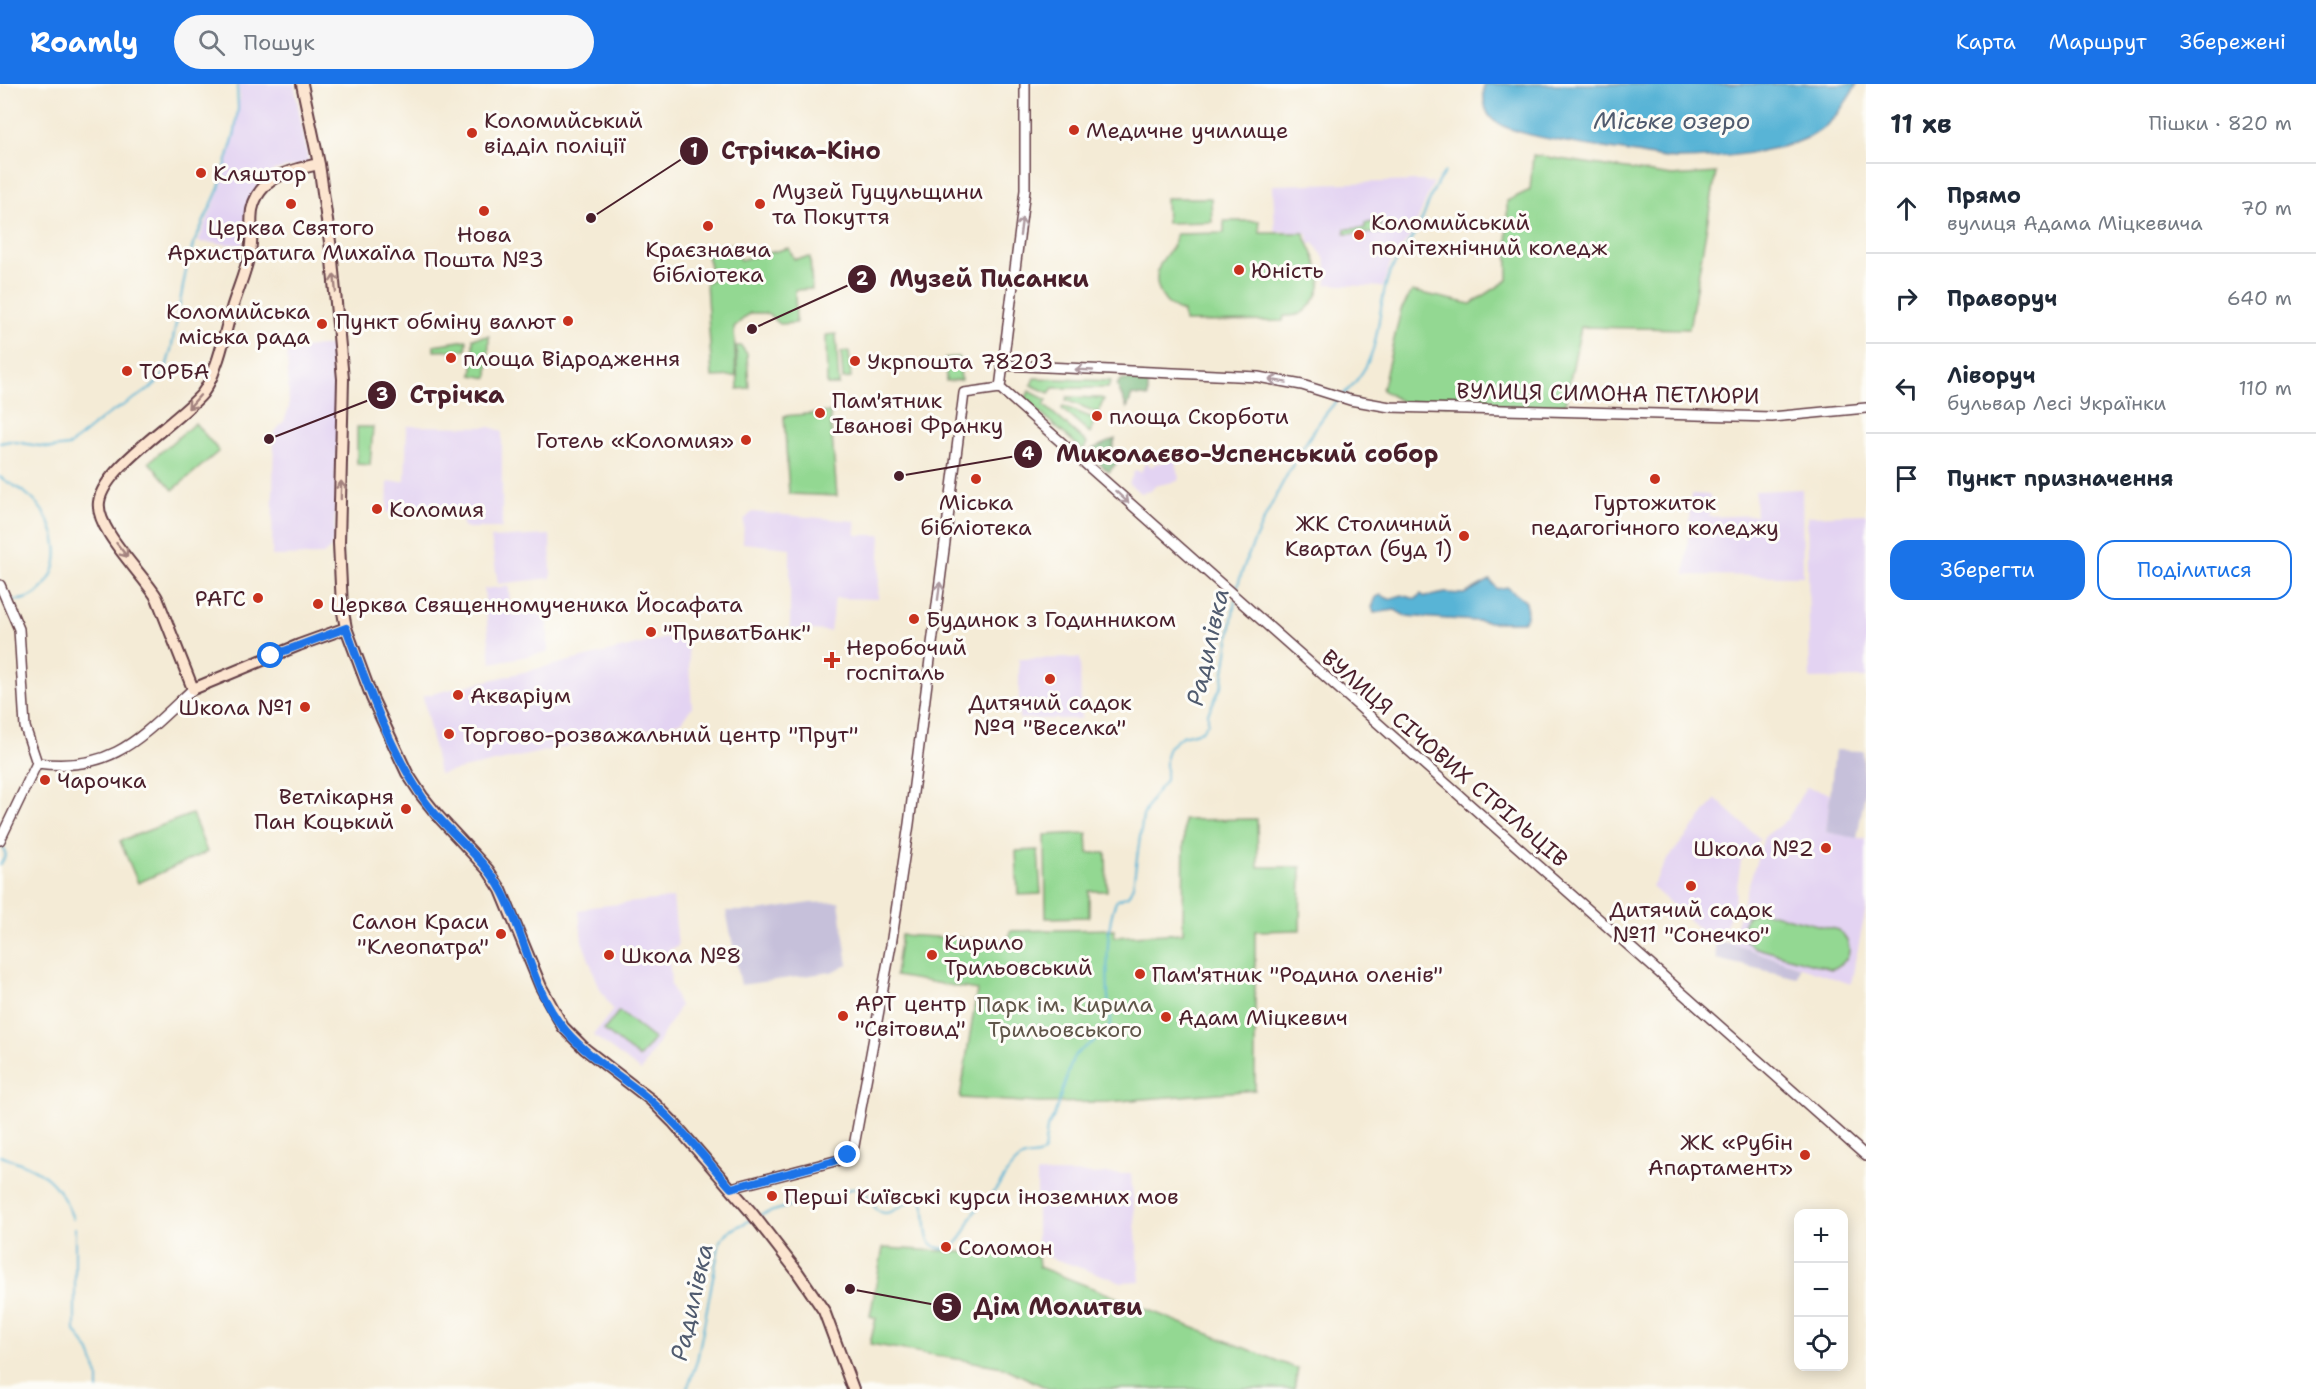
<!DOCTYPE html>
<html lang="uk">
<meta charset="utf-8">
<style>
body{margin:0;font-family:"Shantell Sans",sans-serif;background:#f6f6f7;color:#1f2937}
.controls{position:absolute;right:18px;bottom:18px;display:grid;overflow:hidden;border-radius:12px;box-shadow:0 3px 15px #0003}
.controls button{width:54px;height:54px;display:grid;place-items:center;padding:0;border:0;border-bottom:2px solid #e0e1e3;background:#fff;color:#1f2937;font:30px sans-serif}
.stop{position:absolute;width:18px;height:18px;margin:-14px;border:4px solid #1a73e8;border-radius:50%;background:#fff}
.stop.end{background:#1a73e8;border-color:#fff;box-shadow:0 2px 6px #0008}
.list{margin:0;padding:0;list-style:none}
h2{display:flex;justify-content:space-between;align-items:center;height:78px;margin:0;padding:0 24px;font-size:26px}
h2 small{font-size:20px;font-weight:400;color:#747a83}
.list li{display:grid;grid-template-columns:39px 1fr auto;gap:18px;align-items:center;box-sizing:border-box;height:90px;padding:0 24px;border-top:2px solid #e0e1e3}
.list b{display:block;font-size:22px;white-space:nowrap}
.list p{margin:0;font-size:20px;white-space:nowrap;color:#747a83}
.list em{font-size:20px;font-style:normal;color:#747a83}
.actions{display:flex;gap:12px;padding:18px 24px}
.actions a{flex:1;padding:14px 0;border:2px solid #1a73e8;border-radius:18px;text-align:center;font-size:21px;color:#1a73e8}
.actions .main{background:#1a73e8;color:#fff}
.icon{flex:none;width:33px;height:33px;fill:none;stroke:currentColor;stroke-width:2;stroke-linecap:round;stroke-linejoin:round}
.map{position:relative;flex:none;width:1866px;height:1305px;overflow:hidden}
header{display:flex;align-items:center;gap:36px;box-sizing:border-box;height:84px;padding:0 30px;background:#1a73e8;color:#fff}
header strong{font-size:28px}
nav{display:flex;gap:33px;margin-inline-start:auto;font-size:21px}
.search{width:420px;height:54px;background:#f6f6f7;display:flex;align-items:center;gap:15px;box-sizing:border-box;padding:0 21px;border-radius:33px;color:#747a83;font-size:22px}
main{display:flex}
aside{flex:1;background:#fff}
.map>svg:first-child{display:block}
.built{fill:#e3d3f2}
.industrial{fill:#c6c0da}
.green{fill:#93d892;stroke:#6e7c5e;stroke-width:1.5}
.forest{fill:#76b87c;stroke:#606c54;stroke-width:1.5}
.water{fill:#58b4d6;stroke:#516a80;stroke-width:1.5}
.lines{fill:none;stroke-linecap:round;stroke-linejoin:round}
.stream{stroke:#58b4d6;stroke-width:2}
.tertiary-casing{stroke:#643e45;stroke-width:12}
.secondary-casing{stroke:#643e45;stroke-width:14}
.tertiary{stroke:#fff;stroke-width:9}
.secondary{stroke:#fce5d0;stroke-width:10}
.oneway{stroke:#ae9aa0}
.oneway2{stroke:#a3827e}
.route{stroke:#1a73e8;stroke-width:8}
.poi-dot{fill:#c8321e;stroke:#fdfcf7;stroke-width:2}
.labels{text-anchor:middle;stroke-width:6;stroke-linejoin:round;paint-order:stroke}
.poi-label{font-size:22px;fill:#4a1f2b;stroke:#fdfcf7;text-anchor:start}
.street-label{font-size:22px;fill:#4a1f2b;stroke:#fdfcf7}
.park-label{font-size:22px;fill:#60564a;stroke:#fdfcf7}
.water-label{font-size:24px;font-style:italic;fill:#505b6f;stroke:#fdfcf7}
.leader{fill:none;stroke:#4a1f2b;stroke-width:2}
.callout-dot{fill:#4a1f2b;stroke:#fdfcf7;stroke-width:2}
.mark-label{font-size:18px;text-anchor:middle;font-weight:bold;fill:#fff}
.callout-label{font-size:24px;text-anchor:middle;font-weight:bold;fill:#4a1f2b;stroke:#fdfcf7;stroke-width:6;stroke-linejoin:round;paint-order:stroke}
</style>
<header>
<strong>Roamly</strong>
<div class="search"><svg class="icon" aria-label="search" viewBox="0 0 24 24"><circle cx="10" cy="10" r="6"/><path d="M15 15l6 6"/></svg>Пошук</div>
<nav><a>Карта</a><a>Маршрут</a><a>Збережені</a></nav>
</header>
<main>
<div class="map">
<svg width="1866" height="1305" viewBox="0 0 1866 1305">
<rect width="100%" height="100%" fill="#fdfcf7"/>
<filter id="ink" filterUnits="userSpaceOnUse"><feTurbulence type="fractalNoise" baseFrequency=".0167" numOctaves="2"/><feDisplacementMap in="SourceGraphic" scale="12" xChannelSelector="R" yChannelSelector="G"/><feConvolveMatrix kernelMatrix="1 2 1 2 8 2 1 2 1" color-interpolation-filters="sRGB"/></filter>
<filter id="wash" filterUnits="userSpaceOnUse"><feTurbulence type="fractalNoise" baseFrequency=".008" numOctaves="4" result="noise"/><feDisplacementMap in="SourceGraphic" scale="24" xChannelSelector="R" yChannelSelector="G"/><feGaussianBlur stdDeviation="1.35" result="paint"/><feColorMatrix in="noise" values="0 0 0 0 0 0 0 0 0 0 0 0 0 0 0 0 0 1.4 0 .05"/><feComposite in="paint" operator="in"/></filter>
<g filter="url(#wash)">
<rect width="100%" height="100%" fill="#f4ebd6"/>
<path class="built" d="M 238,0 L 294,0 L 309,79 L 274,86 L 259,99 L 246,131 L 243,161 L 198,158 L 222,100 L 232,62 L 240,13 Z
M 1422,97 L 1433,99 L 1413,148 L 1390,180 L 1383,203 L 1326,200 L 1327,184 L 1324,174 L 1314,159 L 1310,160 L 1307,149 L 1275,147 L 1273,101 Z
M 335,261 L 338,322 L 334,454 L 330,465 L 323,471 L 272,472 L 274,349 L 284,337 L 289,324 L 287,267 L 311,263 Z
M 407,342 L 490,343 L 502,347 L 502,444 L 463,444 L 462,426 L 414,424 L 403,429 L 387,429 L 388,398 L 405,397 Z
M 1175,376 L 1179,392 L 1178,397 L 1154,402 L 1151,407 L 1140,409 L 1129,399 L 1135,386 L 1141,388 L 1145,379 L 1153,383 L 1154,380 Z
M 1802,405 L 1803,492 L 1685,491 L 1691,410 L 1710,411 L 1709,433 L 1756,431 L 1755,407 Z
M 752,428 L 855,437 L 856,451 L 881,451 L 878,515 L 835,514 L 830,547 L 790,545 L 790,464 L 743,459 L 744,436 Z
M 1866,430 L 1866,594 L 1810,595 L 1807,432 Z
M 550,451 L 551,494 L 498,500 L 491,454 Z
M 509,502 L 510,528 L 512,531 L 548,528 L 548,568 L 491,579 L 484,505 Z
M 687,549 L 692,623 L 681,638 L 439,690 L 423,612 Z
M 1080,574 L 1081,635 L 1019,635 L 1019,575 Z
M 1806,703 L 1830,709 L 1826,748 L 1866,755 L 1866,824 L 1851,900 L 1730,859 L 1764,753 L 1787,736 Z
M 1716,715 L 1760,755 L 1741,777 L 1734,821 L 1722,853 L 1715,859 L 1652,803 L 1667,776 Z
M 673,814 L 678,862 L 669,866 L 671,901 L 680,922 L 641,987 L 593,951 L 613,926 L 600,905 L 582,857 L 579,827 L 591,823 Z
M 1037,1089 L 1131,1090 L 1140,1197 L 1122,1198 L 1037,1169 Z"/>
<path class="industrial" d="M 1835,666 L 1863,667 L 1865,709 L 1857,754 L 1826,748 Z
M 839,818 L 848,881 L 831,888 L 741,901 L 726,827 L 759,827 L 810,819 Z
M 1715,859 L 1730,859 L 1800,883 L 1797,894 L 1716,875 Z"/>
<path class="green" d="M 1533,71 L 1672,92 L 1716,89 L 1689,245 L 1581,243 L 1564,325 L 1402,318 L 1382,306 L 1401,226 L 1412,207 L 1471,220 L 1508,196 L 1507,117 L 1530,106 Z
M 1166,114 L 1211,114 L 1212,138 L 1167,139 Z
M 1224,137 L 1259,137 L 1260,149 L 1304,149 C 1312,173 1332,195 1312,219 C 1303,231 1297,232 1284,232 L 1283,237 L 1184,238 L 1183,228 C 1164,223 1152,203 1159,183 C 1164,169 1175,166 1176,150 L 1224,149 Z
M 1381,138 L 1381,149 L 1345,150 L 1345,145 L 1365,144 L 1365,139 Z
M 732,160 L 740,176 L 789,164 L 794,175 L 810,173 L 812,205 L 795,206 L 796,239 L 780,240 L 766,229 L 750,229 L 734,243 L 736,292 L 712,293 L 706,199 L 713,195 L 707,171 Z
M 836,250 L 839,301 L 827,301 L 826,251 Z
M 489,252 L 488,294 L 472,291 L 475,268 L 473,267 L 473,254 Z
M 467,256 L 466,266 L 434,267 L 434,261 Z
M 736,262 L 741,262 L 747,270 L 749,304 L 738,305 Z
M 849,267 L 851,294 L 843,295 L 841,268 Z
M 959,273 L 961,296 L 946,297 L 945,274 Z
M 1034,294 L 1111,297 L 1108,304 L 1053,304 L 1049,309 L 1031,301 Z
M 1029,307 L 1047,316 L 1044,321 L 1087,359 L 1083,366 L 1025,316 Z
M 1067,313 L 1100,314 L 1104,315 L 1098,329 L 1066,316 Z
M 1063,322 L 1095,335 L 1090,349 L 1062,325 Z
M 830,328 L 837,412 L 789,410 L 784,332 Z
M 195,339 L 219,367 L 173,406 L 149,378 Z
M 357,343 L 373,343 L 370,381 L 357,380 Z
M 192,730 L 207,768 L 138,799 L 120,757 Z
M 1257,735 L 1258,783 L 1301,783 L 1300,846 L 1255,847 L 1255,1006 L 1107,1018 L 1039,1019 L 960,1014 L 977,906 L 895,892 L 901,851 L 1008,857 L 1010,847 L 1114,845 L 1114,853 L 1183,849 L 1184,736 Z
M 1087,749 L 1088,769 L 1106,769 L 1107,807 L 1089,807 L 1089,833 L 1046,834 L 1045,751 Z
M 1038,766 L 1041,810 L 1018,811 L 1016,767 Z
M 1760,827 L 1838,846 C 1855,860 1852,878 1831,885 L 1753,863 L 1743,854 L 1743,842 L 1747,832 Z
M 619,927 L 654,955 L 639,974 L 604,946 Z
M 883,1164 L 1038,1172 L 1039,1183 L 1298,1285 L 1294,1305 L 1049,1305 L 1003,1283 L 870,1260 L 876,1234 L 870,1232 Z"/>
<path class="forest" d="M 1120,296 L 1148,296 L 1148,313 L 1132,311 L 1127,324 L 1117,301 Z
M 1115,355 L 1111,370 L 1119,376 L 1109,388 L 1090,371 L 1092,365 Z"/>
<path class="water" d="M 1484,0 L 1857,0 C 1845,20 1834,39 1813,51 C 1783,68 1714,75 1679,75 C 1662,75 1645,70 1629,68 C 1601,63 1509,53 1492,35 C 1483,26 1483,11 1484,0 Z
M 1490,496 L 1497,505 L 1507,503 L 1526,518 L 1527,532 L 1523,538 L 1490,538 L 1405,532 L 1395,526 L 1374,529 L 1372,523 L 1376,513 L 1381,511 L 1389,515 L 1402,511 L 1416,515 L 1421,510 L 1425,513 L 1445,509 L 1464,510 Z"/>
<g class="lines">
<path class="stream" d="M 1343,311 C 1385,272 1373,242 1388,193 C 1394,176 1407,165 1415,150 C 1427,130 1430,105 1445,88
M 0,359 L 10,357 L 51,364 L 69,362 L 104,333 L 150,305 L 164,291 L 171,266 L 187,181 L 193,161 L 219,104 L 235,48 L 238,24 L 237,0
M 0,393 C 13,402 28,408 38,421 C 58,446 66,481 41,505 C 33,514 23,517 11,516
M 1236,510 C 1243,468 1307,344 1339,315
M 0,781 L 6,771 L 2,762
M 0,1072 C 40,1084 58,1095 73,1135
M 760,1131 L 826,1111 L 860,1103 C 870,1109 872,1129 886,1129 C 899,1128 907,1112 922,1117 C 931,1133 916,1165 947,1165 C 965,1157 965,1144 974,1129 C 980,1120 989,1114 996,1105 C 1003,1096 1009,1083 1019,1076 C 1027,1069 1036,1075 1044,1068 L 1047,1044 L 1054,1032 L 1073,974 C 1082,961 1104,956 1110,940 C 1113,931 1109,922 1108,913 C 1107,889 1106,836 1117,816 L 1128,812 L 1133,802 L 1143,732 L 1152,714 L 1166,696 L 1166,672 L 1169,663 L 1182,652 L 1202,647 L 1208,639 L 1208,629 L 1222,601 L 1235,516
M 75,1144 L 75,1247 L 90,1268 L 98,1292 L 98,1305
M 687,1305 L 697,1277 L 720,1157 L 728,1148 L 752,1135"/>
</g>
</g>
<g filter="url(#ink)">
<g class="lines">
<defs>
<path id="tertiary" d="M 1002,281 L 1258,293 L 1302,301 L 1350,316 L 1390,323 L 1772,333 L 1866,324
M 1000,304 L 1866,1072
M 1000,304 L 1025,106 L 1025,0
M 0,501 L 19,545 L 25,643 L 37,679
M 37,679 C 113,689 141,653 193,605
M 0,756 L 37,679
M 731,1104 L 839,1076 L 848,1071 L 854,1062 L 891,861 L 909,740 L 964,309 L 1000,304"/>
<path id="secondary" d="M 302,0 L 319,80 L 331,165 L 343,295 L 339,459 L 342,523 L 346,544 L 372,614 L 407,689 L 422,712 L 438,732 L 488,786 L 501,806 L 541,903 L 563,943 L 585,965 L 651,1016 L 673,1038 L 751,1128 L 796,1186 L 824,1227 L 853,1305
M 319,80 C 290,86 259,93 252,126 C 250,140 253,154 250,167 C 246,187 238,205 232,224 C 226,243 223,263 216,281 C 213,290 208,302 202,310 C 179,337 103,384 99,418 C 95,445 143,490 157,514 L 193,605 L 299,561 L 346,544"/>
</defs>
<use href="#tertiary" class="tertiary-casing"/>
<use href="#secondary" class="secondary-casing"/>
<use href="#tertiary" class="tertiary"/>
<use href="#secondary" class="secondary"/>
</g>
<defs><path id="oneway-shaft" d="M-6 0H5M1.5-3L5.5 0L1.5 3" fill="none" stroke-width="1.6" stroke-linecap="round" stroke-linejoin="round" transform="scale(1.5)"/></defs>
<g class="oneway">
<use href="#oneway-shaft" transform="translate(1021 143) rotate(-83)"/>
<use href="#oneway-shaft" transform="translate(1084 286) rotate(-177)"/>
<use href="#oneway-shaft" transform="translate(1278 297) rotate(-170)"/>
<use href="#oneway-shaft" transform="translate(1122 413) rotate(42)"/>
<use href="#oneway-shaft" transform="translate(939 507) rotate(-83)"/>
</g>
<g class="oneway2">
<use href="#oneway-shaft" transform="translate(335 199) rotate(-95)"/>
<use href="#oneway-shaft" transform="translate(194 318) rotate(132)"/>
<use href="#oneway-shaft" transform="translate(341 406) rotate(-89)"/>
<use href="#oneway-shaft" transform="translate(122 466) rotate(52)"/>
</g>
</g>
<g class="lines" filter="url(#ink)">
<path class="route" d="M 271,572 L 346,544 C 368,603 389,665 425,717 C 448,749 483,772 502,807 C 526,851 532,909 566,947 C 590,975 624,993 651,1017 C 681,1043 705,1074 731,1104 L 831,1078 L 848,1071"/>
</g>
<g class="poi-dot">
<circle cx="1074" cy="46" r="6"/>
<circle cx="472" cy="49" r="6"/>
<circle cx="201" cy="89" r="6"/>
<circle cx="291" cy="120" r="6"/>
<circle cx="760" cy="120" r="6"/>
<circle cx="484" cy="127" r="6"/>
<circle cx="708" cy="142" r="6"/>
<circle cx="1359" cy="151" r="6"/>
<circle cx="1239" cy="186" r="6"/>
<circle cx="568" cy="237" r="6"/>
<circle cx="322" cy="240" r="6"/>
<circle cx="451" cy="274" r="6"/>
<circle cx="855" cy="277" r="6"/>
<circle cx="127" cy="287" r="6"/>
<circle cx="820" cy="329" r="6"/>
<circle cx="1097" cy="332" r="6"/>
<circle cx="746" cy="356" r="6"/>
<circle cx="976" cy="395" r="6"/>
<circle cx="1655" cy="395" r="6"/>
<circle cx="377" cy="425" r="6"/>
<circle cx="1464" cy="452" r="6"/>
<circle cx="258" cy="514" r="6"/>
<circle cx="318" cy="520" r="6"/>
<circle cx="914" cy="535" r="6"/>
<circle cx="651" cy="548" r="6"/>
<path d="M829 567h6v6h6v6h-6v6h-6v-6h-6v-6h6z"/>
<circle cx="1050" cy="595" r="6"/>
<circle cx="458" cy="611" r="6"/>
<circle cx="305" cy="623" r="6"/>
<circle cx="449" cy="650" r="6"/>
<circle cx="45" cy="696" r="6"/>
<circle cx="406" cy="725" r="6"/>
<circle cx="1826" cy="764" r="6"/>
<circle cx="1691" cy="802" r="6"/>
<circle cx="501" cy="850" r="6"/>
<circle cx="609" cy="871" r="6"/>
<circle cx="932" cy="871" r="6"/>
<circle cx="1140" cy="890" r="6"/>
<circle cx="843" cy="932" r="6"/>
<circle cx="1166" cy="933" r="6"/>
<circle cx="1805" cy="1071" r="6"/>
<circle cx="772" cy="1112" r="6"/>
<circle cx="946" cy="1163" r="6"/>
</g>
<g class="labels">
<g class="poi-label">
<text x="484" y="44">Коломийський<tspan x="484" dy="25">відділ поліції</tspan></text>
<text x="1086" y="54">Медичне училище</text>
<text x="213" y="97">Кляштор</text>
<text x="772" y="115">Музей Гуцульщини<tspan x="772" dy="25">та Покуття</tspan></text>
<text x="1371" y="146">Коломийський<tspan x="1371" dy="25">політехнічний коледж</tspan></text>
<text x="291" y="151" text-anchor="middle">Церква Святого<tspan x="291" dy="25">Архистратига Михаїла</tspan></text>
<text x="484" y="158" text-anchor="middle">Нова<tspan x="484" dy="25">Пошта №3</tspan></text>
<text x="708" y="173" text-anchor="middle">Краєзнавча<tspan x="708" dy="25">бібліотека</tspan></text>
<text x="1251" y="194">Юність</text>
<text x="310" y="235" text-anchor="end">Коломийська<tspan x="310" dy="25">міська рада</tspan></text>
<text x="556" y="245" text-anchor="end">Пункт обміну валют</text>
<text x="463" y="282">площа Відродження</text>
<text x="867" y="285">Укрпошта 78203</text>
<text x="139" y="295">ТОРБА</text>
<text x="832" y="324">Пам'ятник<tspan x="832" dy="25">Іванові Франку</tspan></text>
<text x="1109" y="340">площа Скорботи</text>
<text x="734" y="364" text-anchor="end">Готель «Коломия»</text>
<text x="976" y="426" text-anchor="middle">Міська<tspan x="976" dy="25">бібліотека</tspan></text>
<text x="1655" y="426" text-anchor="middle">Гуртожиток<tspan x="1655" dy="25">педагогічного коледжу</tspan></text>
<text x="389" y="433">Коломия</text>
<text x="1452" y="447" text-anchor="end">ЖК Столичний<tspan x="1452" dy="25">Квартал (буд 1)</tspan></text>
<text x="246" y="522" text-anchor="end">РАГС</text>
<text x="330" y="528">Церква Священномученика Йосафата</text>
<text x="926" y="543">Будинок з Годинником</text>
<text x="663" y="556">"ПриватБанк"</text>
<text x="846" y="571">Неробочий<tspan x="846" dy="25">госпіталь</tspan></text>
<text x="470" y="619">Акваріум</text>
<text x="1050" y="626" text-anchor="middle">Дитячий садок<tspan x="1050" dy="25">№9 "Веселка"</tspan></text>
<text x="293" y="631" text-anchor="end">Школа №1</text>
<text x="461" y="658">Торгово-розважальний центр "Прут"</text>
<text x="57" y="704">Чарочка</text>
<text x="394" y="720" text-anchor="end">Ветлікарня<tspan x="394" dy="25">Пан Коцький</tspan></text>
<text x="1814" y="772" text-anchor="end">Школа №2</text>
<text x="1691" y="833" text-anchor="middle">Дитячий садок<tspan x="1691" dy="25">№11 "Сонечко"</tspan></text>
<text x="489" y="845" text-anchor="end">Салон Краси<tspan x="489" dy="25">"Клеопатра"</tspan></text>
<text x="944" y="866">Кирило<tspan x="944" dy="25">Трильовський</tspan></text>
<text x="621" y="879">Школа №8</text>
<text x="1152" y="898">Пам'ятник "Родина оленів"</text>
<text x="855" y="927">АРТ центр<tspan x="855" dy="25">"Світовид"</tspan></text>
<text x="1178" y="941">Адам Міцкевич</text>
<text x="1793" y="1066" text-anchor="end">ЖК «Рубін<tspan x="1793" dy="25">Апартамент»</tspan></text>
<text x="784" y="1120">Перші Київські курси іноземних мов</text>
<text x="958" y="1171">Соломон</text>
</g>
<g class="street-label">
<text transform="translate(1608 309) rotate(1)" y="8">ВУЛИЦЯ СИМОНА ПЕТЛЮРИ</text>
<text transform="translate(1445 674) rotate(41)" y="8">ВУЛИЦЯ СІЧОВИХ СТРІЛЬЦІВ</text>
</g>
<g class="park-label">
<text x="1065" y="928">Парк ім. Кирила<tspan x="1065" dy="25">Трильовського</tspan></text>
</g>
<g class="water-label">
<text x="1672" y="45">Міське озеро</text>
<text transform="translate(1208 563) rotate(-77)" y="8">Радилівка</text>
<text transform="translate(692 1218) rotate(-77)" y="8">Радилівка</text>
</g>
</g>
<path class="leader" d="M591 134L694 67M752 245L862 195M269 355L382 311M899 392L1028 370M850 1205L947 1223"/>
<g class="callout-dot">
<circle cx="591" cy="134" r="6"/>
<circle cx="752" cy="245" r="6"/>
<circle cx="269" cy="355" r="6"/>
<circle cx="899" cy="392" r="6"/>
<circle cx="850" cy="1205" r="6"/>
<circle cx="694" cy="67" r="15"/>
<circle cx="862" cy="195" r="15"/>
<circle cx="382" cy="311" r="15"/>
<circle cx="1028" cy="370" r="15"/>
<circle cx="947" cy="1223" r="15"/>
</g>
<g class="mark-label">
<text x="694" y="73">1</text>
<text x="862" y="201">2</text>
<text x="382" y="317">3</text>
<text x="1028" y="376">4</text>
<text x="947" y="1229">5</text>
</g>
<g class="callout-label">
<text x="801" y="75">Стрічка-Кіно</text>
<text x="989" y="203">Музей Писанки</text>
<text x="457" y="319">Стрічка</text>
<text x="1247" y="378">Миколаєво-Успенський собор</text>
<text x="1058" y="1231">Дім Молитви</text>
</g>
</svg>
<div class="controls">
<button>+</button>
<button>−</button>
<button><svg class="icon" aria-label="locate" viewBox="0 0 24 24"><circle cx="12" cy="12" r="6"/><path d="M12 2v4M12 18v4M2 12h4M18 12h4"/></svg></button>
</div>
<div class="stop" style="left:271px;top:572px"></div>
<div class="stop end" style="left:848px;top:1071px"></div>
</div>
<aside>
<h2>11 хв<small>Пішки · 820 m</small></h2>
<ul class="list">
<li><svg class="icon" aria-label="ahead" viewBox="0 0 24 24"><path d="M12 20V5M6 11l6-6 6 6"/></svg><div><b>Прямо</b><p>вулиця Адама Міцкевича</p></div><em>70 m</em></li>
<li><svg class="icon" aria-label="right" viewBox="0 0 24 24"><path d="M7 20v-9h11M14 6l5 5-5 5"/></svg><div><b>Праворуч</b></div><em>640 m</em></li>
<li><svg class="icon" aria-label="left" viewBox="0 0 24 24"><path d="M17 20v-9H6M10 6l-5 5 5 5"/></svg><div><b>Ліворуч</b><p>бульвар Лесі Українки</p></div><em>110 m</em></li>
<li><svg class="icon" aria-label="arrive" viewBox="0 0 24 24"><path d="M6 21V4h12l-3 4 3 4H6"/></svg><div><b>Пункт призначення</b></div></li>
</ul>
<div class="actions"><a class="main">Зберегти</a><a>Поділитися</a></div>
</aside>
</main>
